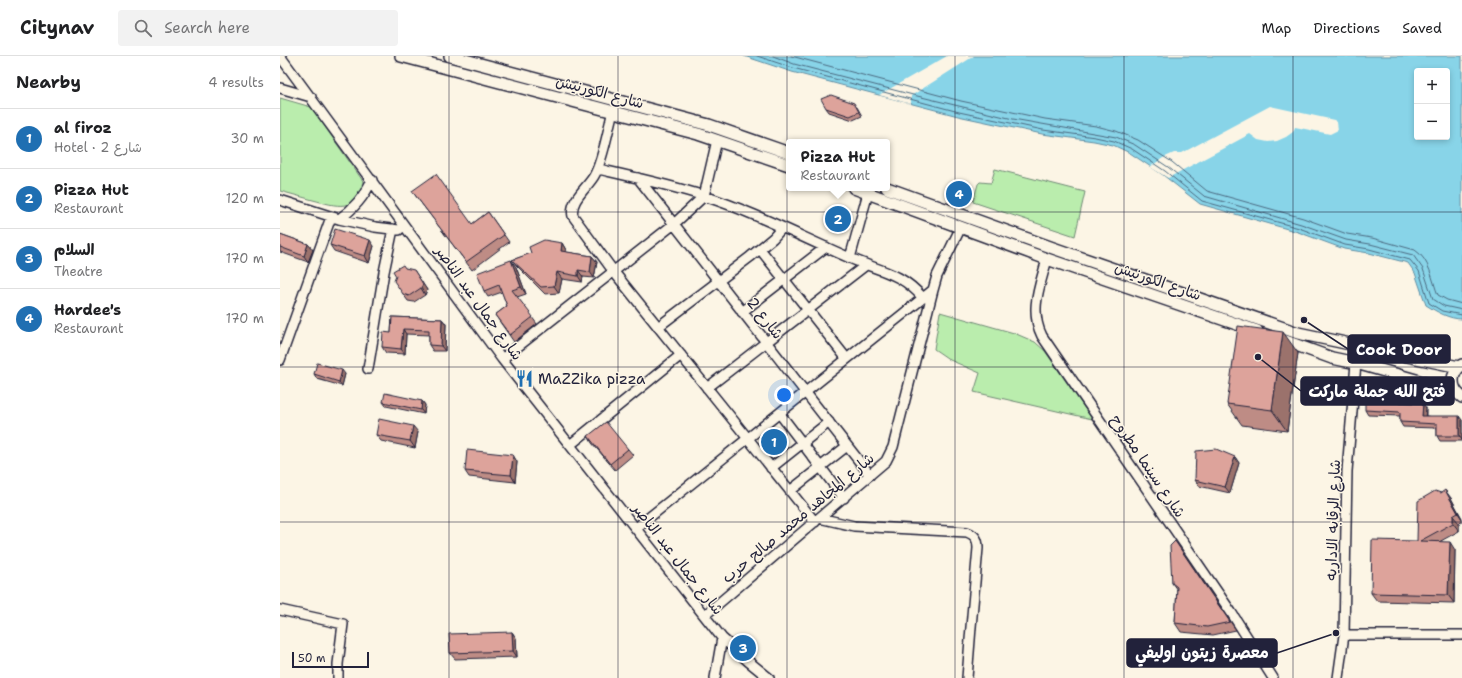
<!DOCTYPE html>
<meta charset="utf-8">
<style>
body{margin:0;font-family:"Shantell Sans","Playpen Sans Arabic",sans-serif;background:#f2f2f2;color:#202124}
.controls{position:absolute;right:12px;top:12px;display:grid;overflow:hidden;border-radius:4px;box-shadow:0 2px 6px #0003}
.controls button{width:36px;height:36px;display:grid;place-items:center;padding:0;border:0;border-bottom:1px solid #e0e0e0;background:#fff;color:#202124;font:20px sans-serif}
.scale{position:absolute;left:12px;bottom:10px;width:77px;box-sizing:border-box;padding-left:4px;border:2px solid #22223b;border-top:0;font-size:11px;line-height:14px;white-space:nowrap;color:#22223b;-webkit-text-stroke:3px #fcf5e5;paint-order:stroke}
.you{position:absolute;left:504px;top:339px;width:14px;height:14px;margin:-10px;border:3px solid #fff;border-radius:50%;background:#1a73e8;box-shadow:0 0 0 6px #1a73e833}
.badge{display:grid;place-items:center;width:26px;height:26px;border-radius:50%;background:#1f6fb2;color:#fff;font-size:13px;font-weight:700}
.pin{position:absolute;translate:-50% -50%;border:2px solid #fff;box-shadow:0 1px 4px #0006}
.popup{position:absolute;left:506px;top:83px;width:104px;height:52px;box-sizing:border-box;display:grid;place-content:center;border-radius:4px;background:#fff;filter:drop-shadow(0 1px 3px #0005);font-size:13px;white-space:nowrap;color:#757577}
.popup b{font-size:15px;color:#202124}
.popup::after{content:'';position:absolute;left:50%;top:100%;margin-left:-8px;border:8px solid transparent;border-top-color:#fff}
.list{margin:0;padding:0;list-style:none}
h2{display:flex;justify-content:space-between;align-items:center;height:52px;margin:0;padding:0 16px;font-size:17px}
h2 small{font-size:13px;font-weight:400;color:#757577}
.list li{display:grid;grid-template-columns:26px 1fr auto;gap:12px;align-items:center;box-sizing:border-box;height:60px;padding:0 16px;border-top:1px solid #e0e0e0}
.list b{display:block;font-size:15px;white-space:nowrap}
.list p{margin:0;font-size:13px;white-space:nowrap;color:#757577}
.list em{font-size:13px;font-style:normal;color:#757577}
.icon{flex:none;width:22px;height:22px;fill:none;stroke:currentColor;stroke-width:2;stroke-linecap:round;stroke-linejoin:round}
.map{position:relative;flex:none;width:1182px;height:622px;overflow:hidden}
header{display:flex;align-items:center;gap:24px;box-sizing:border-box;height:56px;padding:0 20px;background:#fff;border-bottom:1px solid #e0e0e0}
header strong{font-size:19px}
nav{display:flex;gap:22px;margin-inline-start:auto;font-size:14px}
.search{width:280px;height:36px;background:#f2f2f2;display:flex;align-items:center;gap:10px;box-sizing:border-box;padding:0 14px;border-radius:4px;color:#757577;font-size:15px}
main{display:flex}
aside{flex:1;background:#fff}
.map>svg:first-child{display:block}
.green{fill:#baedad;stroke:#6e8874}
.water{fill:#88d4e8;stroke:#5f8da3;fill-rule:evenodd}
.pier{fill:#fcf5e5}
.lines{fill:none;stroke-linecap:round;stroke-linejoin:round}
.shore{stroke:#4b6980;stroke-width:1}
.minor-casing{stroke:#22223b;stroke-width:12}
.tertiary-casing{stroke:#22223b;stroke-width:14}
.minor{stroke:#fcf5e5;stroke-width:9}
.tertiary{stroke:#fcf5e5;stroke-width:11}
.wall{fill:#be8c85;stroke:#22223b}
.shaded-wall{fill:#9b726c;stroke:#22223b}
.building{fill:#dda39b;stroke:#22223b}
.grid{fill:none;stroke:#22223b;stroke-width:1;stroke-opacity:0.55}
.labels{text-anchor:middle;stroke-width:3;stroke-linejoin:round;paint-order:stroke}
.street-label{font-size:15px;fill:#22223b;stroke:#fcf5e5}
.poi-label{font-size:15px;fill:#22223b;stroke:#fcf5e5;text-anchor:start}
.leader{fill:none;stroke:#22223b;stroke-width:1.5}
.callout-dot{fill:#22223b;stroke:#fcf5e5;stroke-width:1.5}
.callout{fill:#22223b;stroke:#22223b;stroke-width:1.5}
.callout-label{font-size:16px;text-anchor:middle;font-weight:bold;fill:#fff}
</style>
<header>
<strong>Citynav</strong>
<div class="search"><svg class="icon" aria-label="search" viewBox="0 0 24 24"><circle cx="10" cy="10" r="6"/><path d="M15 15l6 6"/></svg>Search here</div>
<nav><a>Map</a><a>Directions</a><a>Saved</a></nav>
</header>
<main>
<aside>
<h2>Nearby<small>4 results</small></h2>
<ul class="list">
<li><span class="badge">1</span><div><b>al firoz</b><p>Hotel · شارع 2</p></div><em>30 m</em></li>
<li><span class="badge">2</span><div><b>Pizza Hut</b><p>Restaurant</p></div><em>120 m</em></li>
<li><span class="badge">3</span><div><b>السلام</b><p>Theatre</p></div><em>170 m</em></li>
<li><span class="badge">4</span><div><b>Hardee's</b><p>Restaurant</p></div><em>170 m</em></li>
</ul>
</aside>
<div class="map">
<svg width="1182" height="622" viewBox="0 0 1182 622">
<rect width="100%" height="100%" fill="#fcf5e5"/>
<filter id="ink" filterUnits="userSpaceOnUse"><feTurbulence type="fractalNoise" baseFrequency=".025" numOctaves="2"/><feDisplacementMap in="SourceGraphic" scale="8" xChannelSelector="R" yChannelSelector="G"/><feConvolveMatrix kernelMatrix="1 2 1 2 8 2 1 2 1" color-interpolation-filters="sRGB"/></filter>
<g filter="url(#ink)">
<path class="green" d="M 0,42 L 31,51 L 83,125 C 77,158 56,150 33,144 C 22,141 11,138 0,135 Z
M 715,113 L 805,136 L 795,180 L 693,146 L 698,128 L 700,126 L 711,127 Z
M 660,256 L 734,277 L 755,286 L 765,295 L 812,363 L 694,336 L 700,317 L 670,304 L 654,293 Z"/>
<path class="water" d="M 464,0 L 1182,0 L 1182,263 C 1169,263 1157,256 1146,249 L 1135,217 L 1128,207 L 1089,197 L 1064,193 L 1018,176 L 920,148 L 883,119 L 850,97 L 833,89 L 814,85 L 762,78 L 678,60 L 512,16 ZM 1137,15 L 1167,15 L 1167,81 L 1137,81 Z"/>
<path class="pier" d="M 667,0 L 694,0 L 631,40 L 631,48 L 599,39 Z
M 990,50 L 1054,64 L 1057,66 L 1058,74 L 1050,78 L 1015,71 L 1013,76 L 1006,81 L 997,85 L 988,86 L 978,84 L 970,78 L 888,122 L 870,111 L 883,102 L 894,97 L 902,97 Z"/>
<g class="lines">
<path class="shore" d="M 477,0 L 513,12 L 679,56 L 763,74 L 815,81 L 834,85 L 852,93 L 885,115 L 922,145 L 1019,172 L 1065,189 L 1089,193 L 1130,204 L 1139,215 L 1149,247 L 1162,255 L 1182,259
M 493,0 L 514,8 L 633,39 L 733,63 L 836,81 L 855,89 L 888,111 L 924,140 L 1021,168 L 1066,184 L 1090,188 L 1133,199 L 1143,213 L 1153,243 L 1164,250 L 1182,254
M 511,0 L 681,45 L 765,63 L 816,70 L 836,75 L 858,84 L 892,106 L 927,135 L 1023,162 L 1067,178 L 1092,182 L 1135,194 C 1150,204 1152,224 1158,239 L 1167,244 L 1182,248"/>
<defs>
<path id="minor" d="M 0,0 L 222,303 L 442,582 L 468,605 L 489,622
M 0,32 L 31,41
M 333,55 C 328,73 323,105 314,120 C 307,132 289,145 293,160 L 334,216 L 535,466
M 318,113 C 353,121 390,129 424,140 C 474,156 521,181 570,202 C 599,215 621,216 643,242
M 358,122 L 590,419
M 0,144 L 59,163 L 95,171 L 119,174
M 59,163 C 74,153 84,141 92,124
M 480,193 L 567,303
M 570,202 L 588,137
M 767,203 C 760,230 749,254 762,280 L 951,556 L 993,622
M 462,256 L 546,191
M 378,271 L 470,201 L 493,182 L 502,172
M 222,303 L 394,168 L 424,140 L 437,84
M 0,304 L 51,161
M 88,313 L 104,216 L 113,173
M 427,332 L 586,209
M 500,358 L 564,442
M 290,389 L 401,299
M 491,412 L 549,366
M 510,435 L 567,390
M 539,462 L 574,470 L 687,476 C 695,479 698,483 698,492 L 691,571 L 687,622
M 356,472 L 653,234
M 0,554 L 63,568 L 58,608 L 58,622
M 425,559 L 606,405 L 613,391 L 653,234 L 657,220 L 681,171
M 1064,579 L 1182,579
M 435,622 L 442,582
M 1058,622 L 1064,579 L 1067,415 L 1076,307"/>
<path id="tertiary" d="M 121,0 L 418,78 L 509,109
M 170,0 L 429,69 L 509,97
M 574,132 L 767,203 L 977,275
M 607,132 L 773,192 L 1018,277 L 1179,311
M 997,282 L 1052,302 L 1076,307 L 1136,324 L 1157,332 L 1175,335
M 1182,309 C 1170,317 1170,333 1182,341"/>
</defs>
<use href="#minor" class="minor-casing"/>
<use href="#tertiary" class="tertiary-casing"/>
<use href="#minor" class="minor"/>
<use href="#tertiary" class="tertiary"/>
</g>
<path class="wall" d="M 577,51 L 582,60 L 573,64 L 549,56 L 546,52 Z
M 132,135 L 192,168 L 208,156 L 229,186 L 192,214 Z
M 0,178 L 28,188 L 33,194 L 28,206 L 0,196 Z
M 282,187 L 286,194 L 286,196 L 312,200 L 317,206 L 314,222 L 303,221 L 302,226 L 282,223 L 279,237 L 265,238 L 237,210 L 232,204 Z
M 50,189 L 94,190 L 89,207 L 54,195 Z
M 236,211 L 246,238 L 237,241 L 257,268 L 234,286 L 215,259 L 227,250 L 222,236 L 208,241 L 204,235 Z
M 125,212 L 138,221 L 147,234 L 145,239 L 134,246 L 128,245 L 123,238 Z
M 112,261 L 162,263 L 166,268 L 165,295 L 153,295 L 149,289 L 149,279 L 126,278 L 125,298 L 106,297 L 102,291 L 111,277 Z
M 1018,297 L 1007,375 L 962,369 L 947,348 Z
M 34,318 L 65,318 L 62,330 L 37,323 Z
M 1108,335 L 1111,340 L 1110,346 L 1143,347 L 1146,352 L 1146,360 L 1182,364 L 1182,385 L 1160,385 L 1157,380 L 1157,372 L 1123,371 L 1120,366 L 1120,360 L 1088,359 L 1085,354 Z
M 142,345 L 145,349 L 144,358 L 106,350 L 103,346 Z
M 138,376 L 135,392 L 101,385 L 96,379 Z
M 308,380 L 348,393 L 353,399 L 335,414 L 312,387 Z
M 233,399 L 237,406 L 235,426 L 189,421 L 185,415 Z
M 955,401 L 959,407 L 950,437 L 919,430 L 915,424 Z
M 1171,442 L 1182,462 L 1182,466 L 1179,467 L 1179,475 L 1159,486 L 1175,494 L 1174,547 L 1097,545 L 1091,537 L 1137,485 Z
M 895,485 L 956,574 L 933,579 L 901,576 L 895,567 L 897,534 L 892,527 Z
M 232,576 L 236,582 L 237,601 L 175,603 L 170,597 Z"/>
<path class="shaded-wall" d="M 90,184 L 94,190 L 89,207 L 85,200 Z
M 282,187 L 286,194 L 285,201 L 281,195 Z
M 28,188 L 33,194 L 28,206 L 24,200 Z
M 312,200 L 317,206 L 314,222 L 310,216 Z
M 231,204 L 236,211 L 246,238 L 241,231 Z
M 134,214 L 147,234 L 145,239 L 141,232 Z
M 298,214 L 303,221 L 302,226 L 298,220 Z
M 277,216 L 282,223 L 279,237 L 274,230 Z
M 162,263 L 166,268 L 165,295 L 161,290 Z
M 123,273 L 126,278 L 125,298 L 121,293 Z
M 1003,276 L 1018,297 L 1007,375 L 992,354 Z
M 62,314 L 65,318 L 62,330 L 59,326 Z
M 1108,335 L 1111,340 L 1110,350 L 1107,346 Z
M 142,345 L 145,349 L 144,358 L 141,354 Z
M 1143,347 L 1146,352 L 1145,364 L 1142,360 Z
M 1179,360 L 1182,364 L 1182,384 L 1179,380 Z
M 133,370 L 138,376 L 135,392 L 130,385 Z
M 233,399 L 237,406 L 235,426 L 231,419 Z
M 955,401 L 959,407 L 950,437 L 945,431 Z
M 1165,434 L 1171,442 L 1182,463 L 1178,457 Z
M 1173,460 L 1179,467 L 1179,475 L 1173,467 Z
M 1170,486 L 1175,494 L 1174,547 L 1168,539 Z
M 232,576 L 236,582 L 237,601 L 233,595 Z"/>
<path class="building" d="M 551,39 L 574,47 L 579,56 L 570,60 L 546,52 L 541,43 Z
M 156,118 L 192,168 L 208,156 L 224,179 L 186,206 L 132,135 Z
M 55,173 L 90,184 L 85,200 L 50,189 Z
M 0,178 L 28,188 L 24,200 L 0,191 Z
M 264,184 L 282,187 L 281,195 L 312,200 L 310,216 L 298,214 L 298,220 L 277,216 L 274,230 L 261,231 L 232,204 L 251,197 L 249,191 Z
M 231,204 L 241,231 L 232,234 L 253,261 L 230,279 L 215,259 L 227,250 L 219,229 L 204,235 L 197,217 Z
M 123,209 L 125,212 L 134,214 L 143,228 L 141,232 L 129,240 L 123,238 L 114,225 L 116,220 L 113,215 Z
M 112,261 L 162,263 L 161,290 L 149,289 L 149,274 L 123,273 L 121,293 L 102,291 L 103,276 L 111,277 Z
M 958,270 L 1003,276 L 992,354 L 947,348 Z
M 37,307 L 62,314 L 59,326 L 34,318 Z
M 1085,334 L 1108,335 L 1107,346 L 1143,347 L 1142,360 L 1179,360 L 1179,380 L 1157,380 L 1157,368 L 1120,366 L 1120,356 L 1085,354 Z
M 105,337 L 142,345 L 141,354 L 103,346 Z
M 99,363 L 133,370 L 130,385 L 96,379 Z
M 326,366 L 348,393 L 330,408 L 308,380 Z
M 936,393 L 955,401 L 945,431 L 915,424 L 916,395 Z
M 187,394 L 233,399 L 231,419 L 185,415 Z
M 1165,434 L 1178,457 L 1173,460 L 1173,467 L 1140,485 L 1170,486 L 1168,539 L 1091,537 L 1092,484 L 1137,485 L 1138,445 L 1155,435 L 1161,437 Z
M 895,485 L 950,566 L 927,571 L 895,567 L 897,531 L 892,527 L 890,490 Z
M 232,576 L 233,595 L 170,597 L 169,578 Z"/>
</g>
<path class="grid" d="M 169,0 L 169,622M 338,0 L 338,622M 507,0 L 507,622M 675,0 L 675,622M 844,0 L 844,622M 1013,0 L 1013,622M 0,156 L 1182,156M 0,311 L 1182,311M 0,466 L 1182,466"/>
<defs>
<symbol id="restaurant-bare" viewBox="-9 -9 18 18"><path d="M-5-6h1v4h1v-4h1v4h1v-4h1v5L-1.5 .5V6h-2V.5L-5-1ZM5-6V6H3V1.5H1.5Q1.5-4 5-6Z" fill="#1f6fb2" stroke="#fcf5e5" stroke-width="2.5" paint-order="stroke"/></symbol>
</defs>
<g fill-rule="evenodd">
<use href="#restaurant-bare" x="232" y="310" width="25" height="25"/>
</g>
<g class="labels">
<g class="street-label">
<text transform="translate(320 36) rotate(15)" y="5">شارع الكورنيش</text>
<text transform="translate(878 225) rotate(19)" y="5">شارع الكورنيش</text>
<text transform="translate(199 247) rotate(54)" y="5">شارع جمال عبد الناصر</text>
<text transform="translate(485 262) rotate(52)" y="5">شارع 2</text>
<text transform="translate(868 410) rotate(56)" y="5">شارع سينما مطروح</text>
<text transform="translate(518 462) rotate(-40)" y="5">شارع المجاهد محمد صالح حرب</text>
<text transform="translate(1053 464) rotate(-88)" y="5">شارع الرقابه الاداريه</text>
<text transform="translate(398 503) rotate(52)" y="5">شارع جمال عبد الناصر</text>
</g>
<g class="poi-label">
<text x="258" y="328">MaZZika pizza</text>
</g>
</g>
<path class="leader" d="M1024 264L1068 293M978 301L1021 335M1056 577L997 597"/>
<g class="callout-dot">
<circle cx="1024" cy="264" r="4"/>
<circle cx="978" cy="301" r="4"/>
<circle cx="1056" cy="577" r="4"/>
</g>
<g class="callout">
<rect x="1068" y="279" width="102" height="28" rx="4"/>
<rect x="1021" y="321" width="153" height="28" rx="4"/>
<rect x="847" y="583" width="150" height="28" rx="4"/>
</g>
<g class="callout-label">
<text x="1119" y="299">Cook Door</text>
<text x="1097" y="341">فتح الله جملة ماركت</text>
<text x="922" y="602">معصرة زيتون اوليفي</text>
</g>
</svg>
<div class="controls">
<button>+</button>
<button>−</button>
</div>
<div class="scale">50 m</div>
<div class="you"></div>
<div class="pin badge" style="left:494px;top:386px">1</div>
<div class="pin badge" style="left:558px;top:163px">2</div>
<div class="popup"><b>Pizza Hut</b>Restaurant</div>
<div class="pin badge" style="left:463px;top:592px">3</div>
<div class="pin badge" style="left:679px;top:138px">4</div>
</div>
</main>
